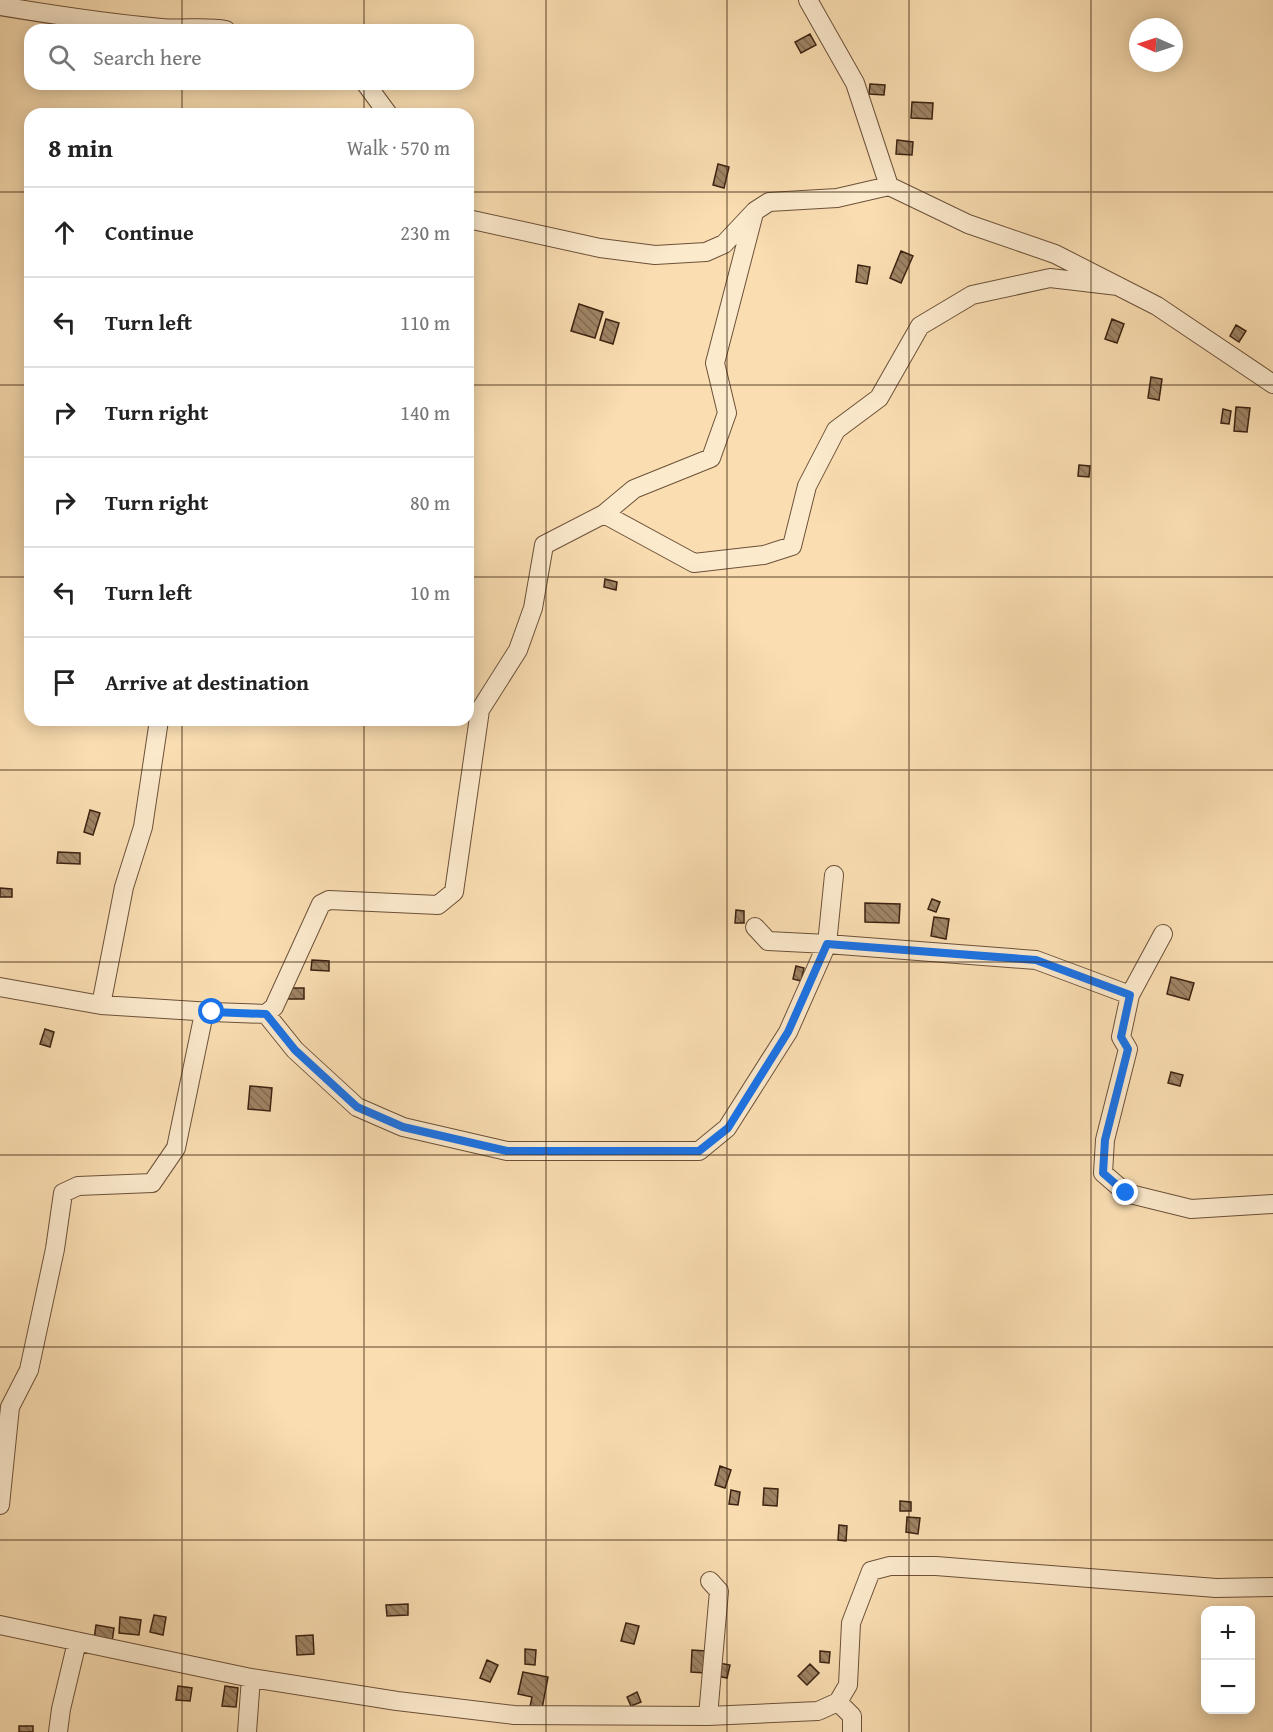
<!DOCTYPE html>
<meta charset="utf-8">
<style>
body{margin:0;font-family:"Gentium Book Plus",serif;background:#f6f6f6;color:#222}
.controls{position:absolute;right:18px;bottom:18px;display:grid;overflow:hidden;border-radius:12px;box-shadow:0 3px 15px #0003}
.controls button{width:54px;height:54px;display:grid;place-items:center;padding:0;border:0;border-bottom:2px solid #e0e0e0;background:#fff;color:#222;font:30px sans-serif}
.compass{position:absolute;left:1129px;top:18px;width:54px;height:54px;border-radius:50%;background:#fff;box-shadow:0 3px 15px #0003;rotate:273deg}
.stop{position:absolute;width:18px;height:18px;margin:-14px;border:4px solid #1a73e8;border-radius:50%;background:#fff}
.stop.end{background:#1a73e8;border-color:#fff;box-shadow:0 2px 6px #0008}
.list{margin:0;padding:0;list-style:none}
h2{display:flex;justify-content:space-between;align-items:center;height:78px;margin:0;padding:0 24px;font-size:26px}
h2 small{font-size:20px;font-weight:400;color:#767676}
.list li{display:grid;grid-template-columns:39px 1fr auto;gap:18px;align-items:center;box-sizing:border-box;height:90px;padding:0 24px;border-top:2px solid #e0e0e0}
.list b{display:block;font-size:22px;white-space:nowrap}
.list em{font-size:20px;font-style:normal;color:#767676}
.icon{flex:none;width:33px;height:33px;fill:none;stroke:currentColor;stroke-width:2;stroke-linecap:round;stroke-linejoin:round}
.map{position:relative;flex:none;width:1273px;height:1732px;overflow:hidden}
.search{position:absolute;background:#fff;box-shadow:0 3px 15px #0003;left:24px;top:24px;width:450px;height:66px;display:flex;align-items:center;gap:15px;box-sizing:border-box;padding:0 21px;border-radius:18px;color:#767676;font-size:22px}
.panel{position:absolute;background:#fff;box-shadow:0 3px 15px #0003;left:24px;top:108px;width:450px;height:618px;border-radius:18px}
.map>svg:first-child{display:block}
.building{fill:url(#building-back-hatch);stroke:#3c2211;stroke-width:1.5}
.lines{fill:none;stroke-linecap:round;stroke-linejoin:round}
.street-casing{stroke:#6c5139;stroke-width:20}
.street{stroke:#fceacd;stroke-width:18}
.route{stroke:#1a73e8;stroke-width:8}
.grid{fill:none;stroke:#3c2211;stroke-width:1.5;stroke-opacity:0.55}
</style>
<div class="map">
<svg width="1273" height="1732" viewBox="0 0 1273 1732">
<defs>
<pattern id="building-back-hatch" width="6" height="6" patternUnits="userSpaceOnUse" patternTransform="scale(1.5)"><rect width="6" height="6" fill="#9f8465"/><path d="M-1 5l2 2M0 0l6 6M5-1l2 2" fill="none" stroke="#836c52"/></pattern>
</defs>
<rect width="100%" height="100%" fill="#fadeb2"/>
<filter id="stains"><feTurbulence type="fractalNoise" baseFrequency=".00333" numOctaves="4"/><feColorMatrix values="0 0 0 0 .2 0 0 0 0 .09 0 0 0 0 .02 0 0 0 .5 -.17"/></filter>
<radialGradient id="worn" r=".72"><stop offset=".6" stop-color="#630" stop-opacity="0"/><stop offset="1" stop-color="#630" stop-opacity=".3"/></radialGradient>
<path class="building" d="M 810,34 L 816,45 L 801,53 L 795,42 Z
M 870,84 L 885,85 L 884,95 L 869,94 Z
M 912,102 L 933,103 L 932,119 L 911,118 Z
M 897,140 L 913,142 L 912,155 L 896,154 Z
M 718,164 L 729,167 L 724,188 L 713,185 Z
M 901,251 L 913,256 L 901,283 L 890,278 Z
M 858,265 L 870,267 L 867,284 L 856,282 Z
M 579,304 L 603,312 L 595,338 L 571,331 Z
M 606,319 L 619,323 L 613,344 L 600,340 Z
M 1112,319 L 1124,324 L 1117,343 L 1105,339 Z
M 1236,325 L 1246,331 L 1239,342 L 1230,336 Z
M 1151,377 L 1162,379 L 1159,400 L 1148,398 Z
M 1236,407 L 1250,408 L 1247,432 L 1234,431 Z
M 1223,409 L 1231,411 L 1229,424 L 1221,423 Z
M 1079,465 L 1090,466 L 1089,477 L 1078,476 Z
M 605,579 L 617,582 L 616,590 L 604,587 Z
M 90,810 L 100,813 L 93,835 L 84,832 Z
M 58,852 L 80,853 L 80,864 L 57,863 Z
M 0,888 L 12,889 L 12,897 L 0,897 Z
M 932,899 L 940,902 L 936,912 L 928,909 Z
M 865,903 L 900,904 L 899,923 L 865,922 Z
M 736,910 L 744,911 L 744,923 L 735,923 Z
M 934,917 L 949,919 L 946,939 L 931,936 Z
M 312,960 L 329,961 L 329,971 L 311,970 Z
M 796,966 L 804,968 L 801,981 L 793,979 Z
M 1171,977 L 1194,983 L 1189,1000 L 1167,994 Z
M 288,988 L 304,988 L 304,999 L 287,999 Z
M 45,1029 L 54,1032 L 50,1047 L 40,1044 Z
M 1171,1072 L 1183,1075 L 1180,1086 L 1168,1083 Z
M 250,1086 L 272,1088 L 270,1111 L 248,1109 Z
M 720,1466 L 731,1470 L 725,1488 L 715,1485 Z
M 764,1488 L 778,1489 L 777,1506 L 763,1505 Z
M 731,1490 L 740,1492 L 738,1505 L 729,1504 Z
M 900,1501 L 911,1502 L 911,1511 L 900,1511 Z
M 907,1517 L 920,1518 L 918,1534 L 906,1532 Z
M 839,1525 L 847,1526 L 846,1541 L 838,1540 Z
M 408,1604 L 408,1615 L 387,1616 L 386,1605 Z
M 154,1615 L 166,1617 L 163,1635 L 150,1632 Z
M 120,1617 L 141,1620 L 139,1635 L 119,1633 Z
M 626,1623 L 639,1626 L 634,1644 L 621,1641 Z
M 96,1625 L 114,1628 L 112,1642 L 94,1639 Z
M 313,1635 L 314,1654 L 297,1655 L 296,1636 Z
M 525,1649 L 536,1650 L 535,1665 L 525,1664 Z
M 692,1650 L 706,1651 L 705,1673 L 691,1672 Z
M 820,1651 L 830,1652 L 829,1663 L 820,1662 Z
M 487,1660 L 498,1665 L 490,1682 L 480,1678 Z
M 719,1663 L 730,1665 L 727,1678 L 717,1676 Z
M 810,1664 L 819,1673 L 807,1685 L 798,1676 Z
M 523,1672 L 548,1677 L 542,1709 L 530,1707 L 532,1697 L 518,1694 Z
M 178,1686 L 192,1688 L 190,1701 L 176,1700 Z
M 225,1686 L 238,1688 L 236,1707 L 222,1706 Z
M 637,1692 L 641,1702 L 631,1706 L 627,1697 Z
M 19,1726 L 33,1726 L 33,1732 L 19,1732 Z"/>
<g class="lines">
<defs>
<path id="street" d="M 808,0 L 855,83 L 889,186 L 968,224 L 1055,254 L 1157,306 L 1273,384
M 0,6 C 54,15 107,23 161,28 C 183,30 205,26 226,30
M 366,84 L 388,114
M 468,219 L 600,248 L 655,255 L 706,252 L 724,244 L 755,211 L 769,202 L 837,198 L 889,186
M 604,514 L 634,489 L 711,458 L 727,413 L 715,363 L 754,213
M 755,927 L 768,941 L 827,944 L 1036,960 L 1130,995
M 1163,934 L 1130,995 L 1121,1037 L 1128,1049 L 1105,1140 L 1103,1173 L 1126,1193 L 1191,1209 L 1273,1204
M 0,987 L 101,1005 L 212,1012
M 101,1005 L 124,887 L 143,827 L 159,720
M 266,1014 L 295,1050 L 357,1107 L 403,1127 L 507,1151 L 699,1151 L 727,1128 L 788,1032 L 827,944 L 834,875
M 0,1505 L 10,1407 L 29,1370 L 55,1249 L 63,1193 L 78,1186 L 152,1183 L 176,1148 L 203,1018 L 212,1012 L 266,1014 L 274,1007 L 321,904 L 329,900 L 438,905 L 454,892 L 480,710 L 518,650 L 533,608 L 544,545 L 604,514 L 694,563 L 764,555 L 792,546 L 807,486 L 836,430 L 879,398 L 920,326 L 972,295 L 1050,278 L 1118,286
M 0,1625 L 251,1678 L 397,1701 L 514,1715 L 708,1716 L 818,1711 L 838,1702 L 848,1685 L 851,1623 L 871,1571 L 890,1566 L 936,1566 L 1216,1588 L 1273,1587
M 838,1702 L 852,1716 L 852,1732
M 708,1716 L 719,1591 L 710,1581
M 58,1732 L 61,1709 L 77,1642
M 247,1732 L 251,1678"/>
</defs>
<use href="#street" class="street-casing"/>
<use href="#street" class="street"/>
</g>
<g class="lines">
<path class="route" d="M 212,1012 L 266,1014 L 295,1050 L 357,1107 L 403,1127 L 507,1151 L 699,1151 L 728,1128 L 788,1032 L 827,944 L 1036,960 L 1130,995 L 1121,1037 L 1128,1049 L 1105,1140 L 1103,1173 L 1126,1193"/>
</g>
<path class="grid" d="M 182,0 L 182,30M 364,0 L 364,30M 546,0 L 546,1732M 727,0 L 727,1732M 909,0 L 909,1732M 1091,0 L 1091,1732M 182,84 L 182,114M 364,84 L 364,114M 0,192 L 30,192M 468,192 L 1273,192M 0,385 L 30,385M 468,385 L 1273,385M 0,577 L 30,577M 468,577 L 1273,577M 182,720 L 182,1732M 364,720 L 364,1732M 0,770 L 1273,770M 0,962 L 1273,962M 0,1155 L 1273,1155M 0,1347 L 1273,1347M 0,1540 L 1273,1540"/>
<rect width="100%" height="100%" filter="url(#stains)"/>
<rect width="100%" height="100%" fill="url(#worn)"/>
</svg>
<div class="controls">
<button>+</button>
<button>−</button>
</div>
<svg class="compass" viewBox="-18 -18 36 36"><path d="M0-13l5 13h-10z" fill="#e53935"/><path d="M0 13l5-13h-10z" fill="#767676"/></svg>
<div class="stop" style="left:212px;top:1012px"></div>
<div class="stop end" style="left:1126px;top:1193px"></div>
<div class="search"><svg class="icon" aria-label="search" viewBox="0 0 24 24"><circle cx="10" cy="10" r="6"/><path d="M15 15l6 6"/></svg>Search here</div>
<section class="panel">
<h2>8 min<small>Walk · 570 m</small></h2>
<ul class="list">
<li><svg class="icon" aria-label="ahead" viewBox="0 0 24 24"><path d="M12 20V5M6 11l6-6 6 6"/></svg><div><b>Continue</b></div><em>230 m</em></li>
<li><svg class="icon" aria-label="left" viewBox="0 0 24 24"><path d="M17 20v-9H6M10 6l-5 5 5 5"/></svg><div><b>Turn left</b></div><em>110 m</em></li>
<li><svg class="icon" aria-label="right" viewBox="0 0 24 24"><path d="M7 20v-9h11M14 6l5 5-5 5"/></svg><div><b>Turn right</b></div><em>140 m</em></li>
<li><svg class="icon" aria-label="right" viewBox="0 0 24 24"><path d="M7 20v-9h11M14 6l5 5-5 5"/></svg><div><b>Turn right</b></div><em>80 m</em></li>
<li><svg class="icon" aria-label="left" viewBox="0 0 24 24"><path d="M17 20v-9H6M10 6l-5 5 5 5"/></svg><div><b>Turn left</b></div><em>10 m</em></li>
<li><svg class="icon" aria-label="arrive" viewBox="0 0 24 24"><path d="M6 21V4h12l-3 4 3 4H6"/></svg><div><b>Arrive at destination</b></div></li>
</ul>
</section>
</div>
